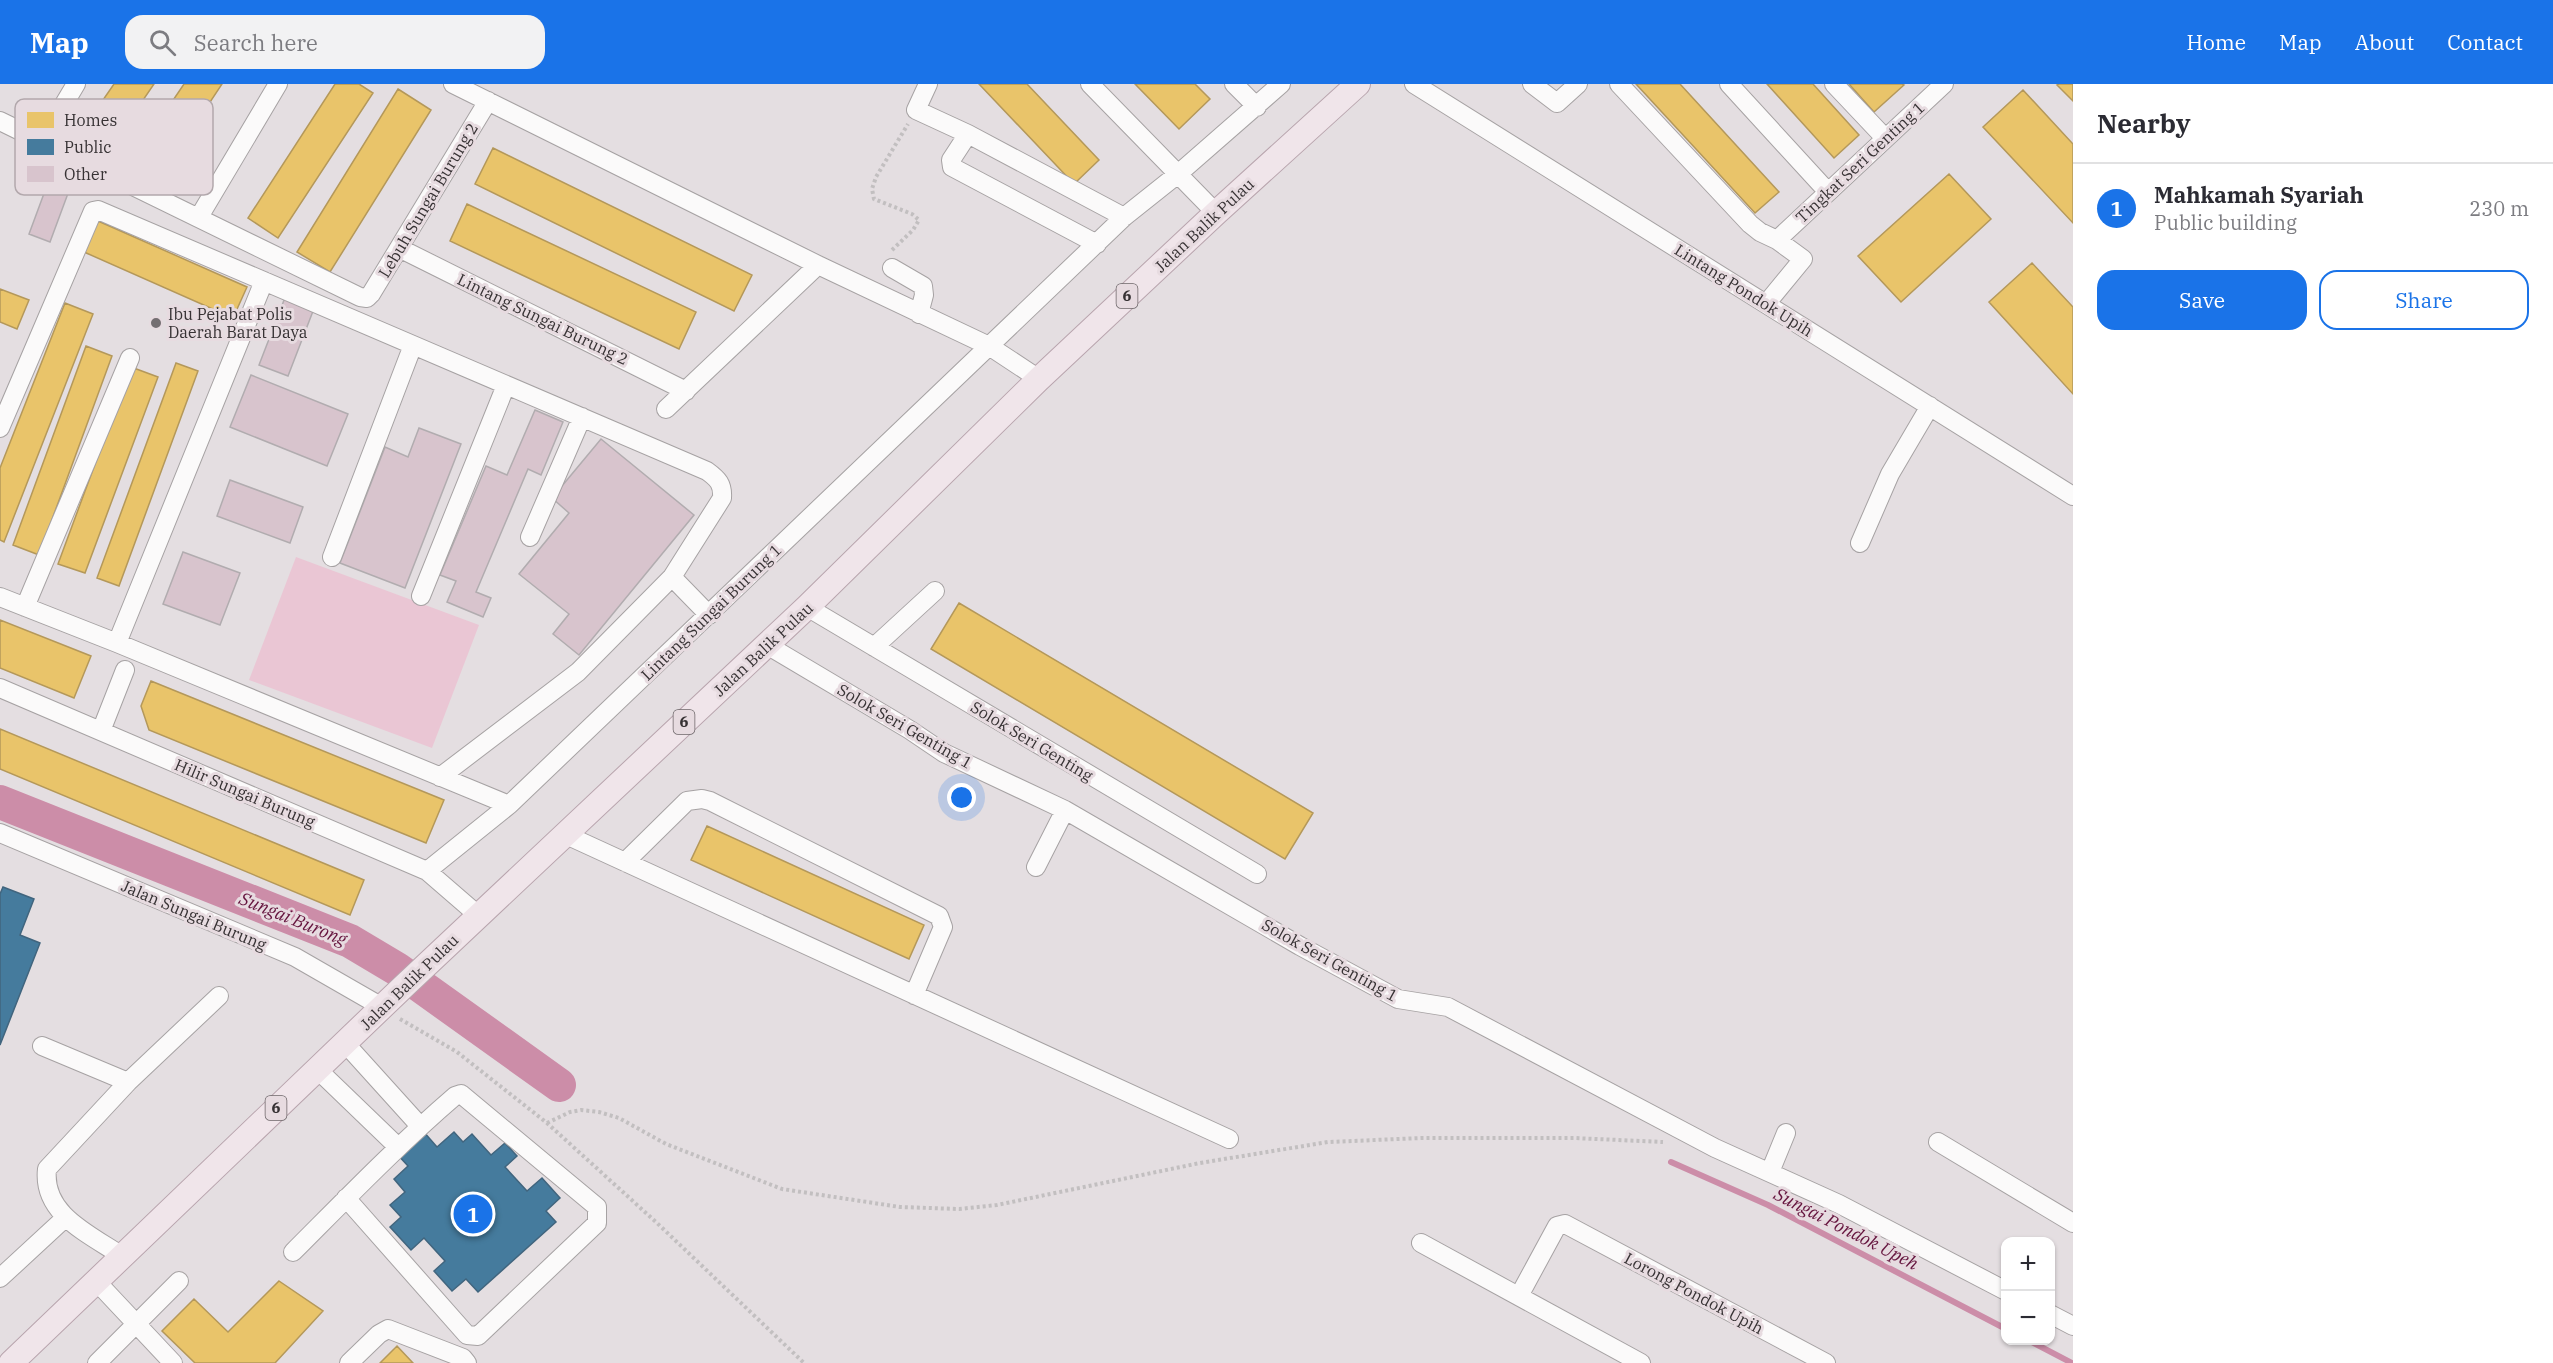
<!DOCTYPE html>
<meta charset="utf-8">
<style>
body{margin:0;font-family:"IBM Plex Serif",serif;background:#f2f2f3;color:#2b2b33}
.controls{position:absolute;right:18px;bottom:18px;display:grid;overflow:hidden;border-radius:12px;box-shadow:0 2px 4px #0004}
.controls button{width:54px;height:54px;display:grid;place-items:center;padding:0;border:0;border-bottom:2px solid #e1e1e2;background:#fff;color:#2b2b33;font:30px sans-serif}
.you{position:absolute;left:962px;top:714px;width:21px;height:21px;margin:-15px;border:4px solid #fff;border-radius:50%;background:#1a73e8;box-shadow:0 0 0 9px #1a73e833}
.badge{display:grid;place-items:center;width:39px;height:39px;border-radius:50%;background:#1a73e8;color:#fff;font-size:20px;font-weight:700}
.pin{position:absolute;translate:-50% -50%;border:3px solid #fff;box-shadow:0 2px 6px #0006}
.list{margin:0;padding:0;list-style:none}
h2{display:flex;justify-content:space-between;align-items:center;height:78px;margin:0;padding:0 24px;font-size:26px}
h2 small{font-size:20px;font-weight:400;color:#7c7c81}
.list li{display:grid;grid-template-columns:39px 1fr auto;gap:18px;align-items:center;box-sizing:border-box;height:90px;padding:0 24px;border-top:2px solid #e1e1e2}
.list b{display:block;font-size:22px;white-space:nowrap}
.list p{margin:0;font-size:20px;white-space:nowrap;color:#7c7c81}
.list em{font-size:20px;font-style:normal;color:#7c7c81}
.actions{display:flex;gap:12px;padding:18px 24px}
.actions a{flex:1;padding:14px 0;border:2px solid #1a73e8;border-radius:18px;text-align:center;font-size:21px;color:#1a73e8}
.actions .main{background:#1a73e8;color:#fff}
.icon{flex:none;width:33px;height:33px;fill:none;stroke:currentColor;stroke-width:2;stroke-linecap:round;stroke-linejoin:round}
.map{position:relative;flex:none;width:2073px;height:1279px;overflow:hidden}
header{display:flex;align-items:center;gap:36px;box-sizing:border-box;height:84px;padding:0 30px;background:#1a73e8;color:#fff}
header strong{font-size:28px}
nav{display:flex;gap:33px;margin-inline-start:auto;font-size:21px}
.search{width:420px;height:54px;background:#f2f2f3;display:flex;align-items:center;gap:15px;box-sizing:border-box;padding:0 21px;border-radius:18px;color:#7c7c81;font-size:22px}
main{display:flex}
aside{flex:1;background:#fff}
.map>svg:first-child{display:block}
.green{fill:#eac6d4}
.homes{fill:#e9c46a;stroke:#b4985a;stroke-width:1.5}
.public{fill:#457b9d;stroke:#41657e;stroke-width:1.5}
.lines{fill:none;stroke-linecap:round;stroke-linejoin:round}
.stream{stroke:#cc8da8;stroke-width:6}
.river{stroke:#cc8da8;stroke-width:34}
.building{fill:#d8c4cd;stroke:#b1acaf;stroke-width:1.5}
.minor-casing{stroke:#a6a2a3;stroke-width:20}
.major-casing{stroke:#b8a4ad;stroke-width:26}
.path{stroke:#c2bfc0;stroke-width:4;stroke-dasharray:3 3;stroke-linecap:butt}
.minor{stroke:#fbfafa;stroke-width:18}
.major{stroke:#f0e5ea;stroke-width:24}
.poi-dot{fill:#746e71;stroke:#e7dbe0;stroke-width:2}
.labels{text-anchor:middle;stroke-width:6;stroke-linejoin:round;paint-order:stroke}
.shield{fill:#e7dbe0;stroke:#6c6568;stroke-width:1.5}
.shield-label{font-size:15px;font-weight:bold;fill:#373234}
.street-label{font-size:16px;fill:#373234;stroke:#e7dbe0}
.poi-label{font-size:16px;fill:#373234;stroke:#e7dbe0;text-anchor:start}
.water-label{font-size:18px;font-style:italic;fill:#65143e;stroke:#e7dbe0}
.key{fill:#e7dbe0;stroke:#b2a8ac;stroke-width:1.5}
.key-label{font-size:16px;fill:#373234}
</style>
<header>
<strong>Map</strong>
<div class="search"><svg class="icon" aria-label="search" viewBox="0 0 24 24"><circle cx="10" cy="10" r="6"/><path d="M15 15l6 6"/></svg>Search here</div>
<nav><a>Home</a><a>Map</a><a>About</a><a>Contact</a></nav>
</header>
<main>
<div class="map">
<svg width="2073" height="1279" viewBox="0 0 2073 1279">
<rect width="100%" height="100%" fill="#e4dee1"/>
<path class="green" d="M 296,473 L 479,541 L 432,664 L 249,596 Z"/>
<path class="homes" d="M 114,0 L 154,0 L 113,60 L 85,42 Z
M 184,0 L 222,0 L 167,83 L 140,65 Z
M 335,0 L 359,0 L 373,9 L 278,154 L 248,134 Z
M 979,0 L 1027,0 L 1099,76 L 1074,100 Z
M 1135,0 L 1195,0 L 1210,15 L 1179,45 Z
M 1636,0 L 1680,0 L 1779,108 L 1755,129 Z
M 1767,0 L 1813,0 L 1859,51 L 1834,74 Z
M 1849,0 L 1902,0 L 1904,1 L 1874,28 Z
M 2059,0 L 2073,0 L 2073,17 L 2057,1 Z
M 398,5 L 431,26 L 330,188 L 297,168 Z
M 2023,6 L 2073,60 L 2073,139 L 1983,43 Z
M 493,64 L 752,191 L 734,227 L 475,100 Z
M 1949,90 L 1991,135 L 1901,218 L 1858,172 Z
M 467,120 L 696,228 L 679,265 L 450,157 Z
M 98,137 L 247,203 L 233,234 L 84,168 Z
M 2032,179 L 2073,223 L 2073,310 L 1989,218 Z
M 0,205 L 29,216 L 17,245 L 0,238 Z
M 65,219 L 93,230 L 4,458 L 0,456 L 0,384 Z
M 86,262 L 112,272 L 39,471 L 13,461 Z
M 176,279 L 198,287 L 119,502 L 97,494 Z
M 131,283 L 158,293 L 85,489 L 58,480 Z
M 959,519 L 1313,729 L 1285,775 L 931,565 Z
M 0,536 L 91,572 L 74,614 L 0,584 Z
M 151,597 L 444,716 L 426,759 L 149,646 L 141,622 Z
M 0,645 L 364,796 L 350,831 L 0,685 Z
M 707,742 L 924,841 L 909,875 L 691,776 Z
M 279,1197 L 323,1227 L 275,1279 L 195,1279 L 162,1247 L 194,1215 L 228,1248 Z
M 397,1262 L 413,1279 L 380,1279 Z"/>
<path class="public" d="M 3,803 L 34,815 L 20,851 L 40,859 L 0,961 L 0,810 Z
M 423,1047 L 437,1063 L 454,1048 L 463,1058 L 472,1050 L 491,1071 L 505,1059 L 517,1072 L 505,1083 L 527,1107 L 542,1094 L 560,1114 L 546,1127 L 556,1138 L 478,1208 L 466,1195 L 452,1207 L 434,1187 L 445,1177 L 424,1154 L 411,1166 L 390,1143 L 401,1133 L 390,1121 L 405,1108 L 394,1095 L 408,1082 L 397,1070 Z"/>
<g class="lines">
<path class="stream" d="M 1671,1078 L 1768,1121 L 2006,1245
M 2028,1256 L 2072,1279"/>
<path class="river" d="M 0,718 L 350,857 L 397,885 L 559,1001"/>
</g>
<path class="building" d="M 49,96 L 70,104 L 50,158 L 29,150 Z
M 286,211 L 315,222 L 288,292 L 259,281 Z
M 251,291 L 348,330 L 327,382 L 230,343 Z
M 535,326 L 563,338 L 541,391 L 528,385 L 476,508 L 491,514 L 483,533 L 447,518 L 456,497 L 440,491 L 486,382 L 507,391 Z
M 419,344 L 461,360 L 405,504 L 340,479 L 385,363 L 408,373 Z
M 601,355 L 694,431 L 579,571 L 553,550 L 569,530 L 519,490 L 569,429 L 552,414 Z
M 230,396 L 303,423 L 290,459 L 217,432 Z
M 183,468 L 240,489 L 220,541 L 163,520 Z"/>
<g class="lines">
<defs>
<path id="minor" d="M 453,0 L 818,181 L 989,262 L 1039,295
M 928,0 L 916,26 L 968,50 L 1124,133
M 1090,0 L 1216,129
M 1234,0 L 1257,23
M 1414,0 L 2073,412
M 1532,0 L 1557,19 L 1578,0
M 1619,0 L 1750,140 L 1760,148 L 1777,156 L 1803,175 L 1766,220
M 1729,0 L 1828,108
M 1834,0 L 1885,54
M 0,37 L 360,213 L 367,214 L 371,210 L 488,17
M 968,50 L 951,76 L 952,83 L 1097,160
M 42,57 L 76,0
M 199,133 L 278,0
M 1777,156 L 1944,0
M 399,164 L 686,307
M 892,184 L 923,202 L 924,211 L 919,230
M 666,325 L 818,181
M 0,344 L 93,127 L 98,126 L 707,387 C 718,395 723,400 722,414 L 672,493 L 578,588 L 440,693
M 530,453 L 582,333
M 1860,459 L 1890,390 L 1930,322
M 332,473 L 413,261
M 672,493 L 709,531
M 421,512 L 506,301
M 0,513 L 117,559 L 509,721
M 25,523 L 130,274
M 807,523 L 1257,790
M 117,559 L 264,197
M 767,561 L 910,646 L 944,669 L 1065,726 L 1300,862 L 1398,915 L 1448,923 L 1715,1064 L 1839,1120 L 2006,1207
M 874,563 L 935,507
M 0,604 L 427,787 L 479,832
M 101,647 L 125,586
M 0,749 L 295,873 L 382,923
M 564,750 L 1229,1055
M 625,778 L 687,717 L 702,715 L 710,717 L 939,832 L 943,843 L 914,911
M 1036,783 L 1065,726
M 427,787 L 509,721 L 1124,133 L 1178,90 L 1281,0
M 345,959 L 420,1042
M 42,962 L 128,998
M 317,985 L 398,1063
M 1938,1058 L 2073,1139
M 1770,1088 L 1786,1049
M 1421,1159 L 1641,1279
M 293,1168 C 346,1115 398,1061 455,1012 L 461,1010 L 597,1123 L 597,1139 L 478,1252 L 467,1251 L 346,1114
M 122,1172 C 89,1150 42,1130 47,1085 L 128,998 L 219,912
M 0,1194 L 65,1134
M 96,1197 L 173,1279
M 1519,1212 L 1557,1142 L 1565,1140 L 1826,1279
M 2050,1230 L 2073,1242
M 97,1279 L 179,1197
M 349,1279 L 379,1250 L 388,1245 L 463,1274 L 467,1279"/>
<path id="major" d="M 11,1279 L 403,903 L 807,523 L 1039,295 L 1216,129 L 1358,0"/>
</defs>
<use href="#minor" class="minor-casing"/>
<use href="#major" class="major-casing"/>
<path class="path" d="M 892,166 L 913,146 L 919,136 L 912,130 L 874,115 L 872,105 L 876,93 L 908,40
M 400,935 L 457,968 L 547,1039 L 657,1139 L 804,1279
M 547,1039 L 570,1028 L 581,1026 L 599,1028 L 619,1034 L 666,1060 L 782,1105 L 900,1123 L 959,1125 L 997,1121 L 1200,1079 L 1328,1058 L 1423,1054 L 1574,1054 L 1663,1058"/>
<use href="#minor" class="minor"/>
<use href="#major" class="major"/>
</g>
<circle class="poi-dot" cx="156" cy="239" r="6"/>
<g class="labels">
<g class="shield">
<rect x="1116.5" y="200" width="21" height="24" rx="4.5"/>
<rect x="673.5" y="626" width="21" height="24" rx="4.5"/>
<rect x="265.5" y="1012" width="21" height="24" rx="4.5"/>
</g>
<g class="shield-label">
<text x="1127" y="217">6</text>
<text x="684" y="643">6</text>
<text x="276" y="1029">6</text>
</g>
<g class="street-label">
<text transform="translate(1860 78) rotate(-43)" y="6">Tingkat Seri Genting 1</text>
<text transform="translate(428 116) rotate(-59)" y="6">Lebuh Sungai Burung 2</text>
<text transform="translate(1204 141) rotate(-43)" y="6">Jalan Balik Pulau</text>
<text transform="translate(1744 206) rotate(32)" y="6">Lintang Pondok Upih</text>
<text transform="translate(543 235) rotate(26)" y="6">Lintang Sungai Burung 2</text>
<text transform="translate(711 528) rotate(-44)" y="6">Lintang Sungai Burung 1</text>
<text transform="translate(763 565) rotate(-43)" y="6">Jalan Balik Pulau</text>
<text transform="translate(905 642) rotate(30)" y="6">Solok Seri Genting 1</text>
<text transform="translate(1032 657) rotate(31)" y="6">Solok Seri Genting</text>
<text transform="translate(245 709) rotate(23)" y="6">Hilir Sungai Burung</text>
<text transform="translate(194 831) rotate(23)" y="6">Jalan Sungai Burung</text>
<text transform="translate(1330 876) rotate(29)" y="6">Solok Seri Genting 1</text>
<text transform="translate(409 898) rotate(-44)" y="6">Jalan Balik Pulau</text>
<text transform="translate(1694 1209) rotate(28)" y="6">Lorong Pondok Upih</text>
</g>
<g class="poi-label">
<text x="168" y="236">Ibu Pejabat Polis<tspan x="168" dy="18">Daerah Barat Daya</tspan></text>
</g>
<g class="water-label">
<text transform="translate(293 835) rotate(22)" y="6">Sungai Burong</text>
<text transform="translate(1846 1145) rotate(27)" y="6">Sungai Pondok Upeh</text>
</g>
</g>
<rect x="15" y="15" width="198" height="96" rx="9" class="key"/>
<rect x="27" y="28" width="27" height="16" fill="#e9c46a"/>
<rect x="27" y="55" width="27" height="16" fill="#457b9d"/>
<rect x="27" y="82" width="27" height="16" fill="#d8c4cd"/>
<g class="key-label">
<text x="64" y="42">Homes</text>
<text x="64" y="69">Public</text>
<text x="64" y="96">Other</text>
</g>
</svg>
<div class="controls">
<button>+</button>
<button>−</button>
</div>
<div class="you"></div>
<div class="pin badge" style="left:473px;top:1130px">1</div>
</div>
<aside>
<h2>Nearby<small></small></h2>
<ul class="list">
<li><span class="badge">1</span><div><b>Mahkamah Syariah</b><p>Public building</p></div><em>230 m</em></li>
</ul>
<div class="actions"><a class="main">Save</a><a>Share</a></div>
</aside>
</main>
